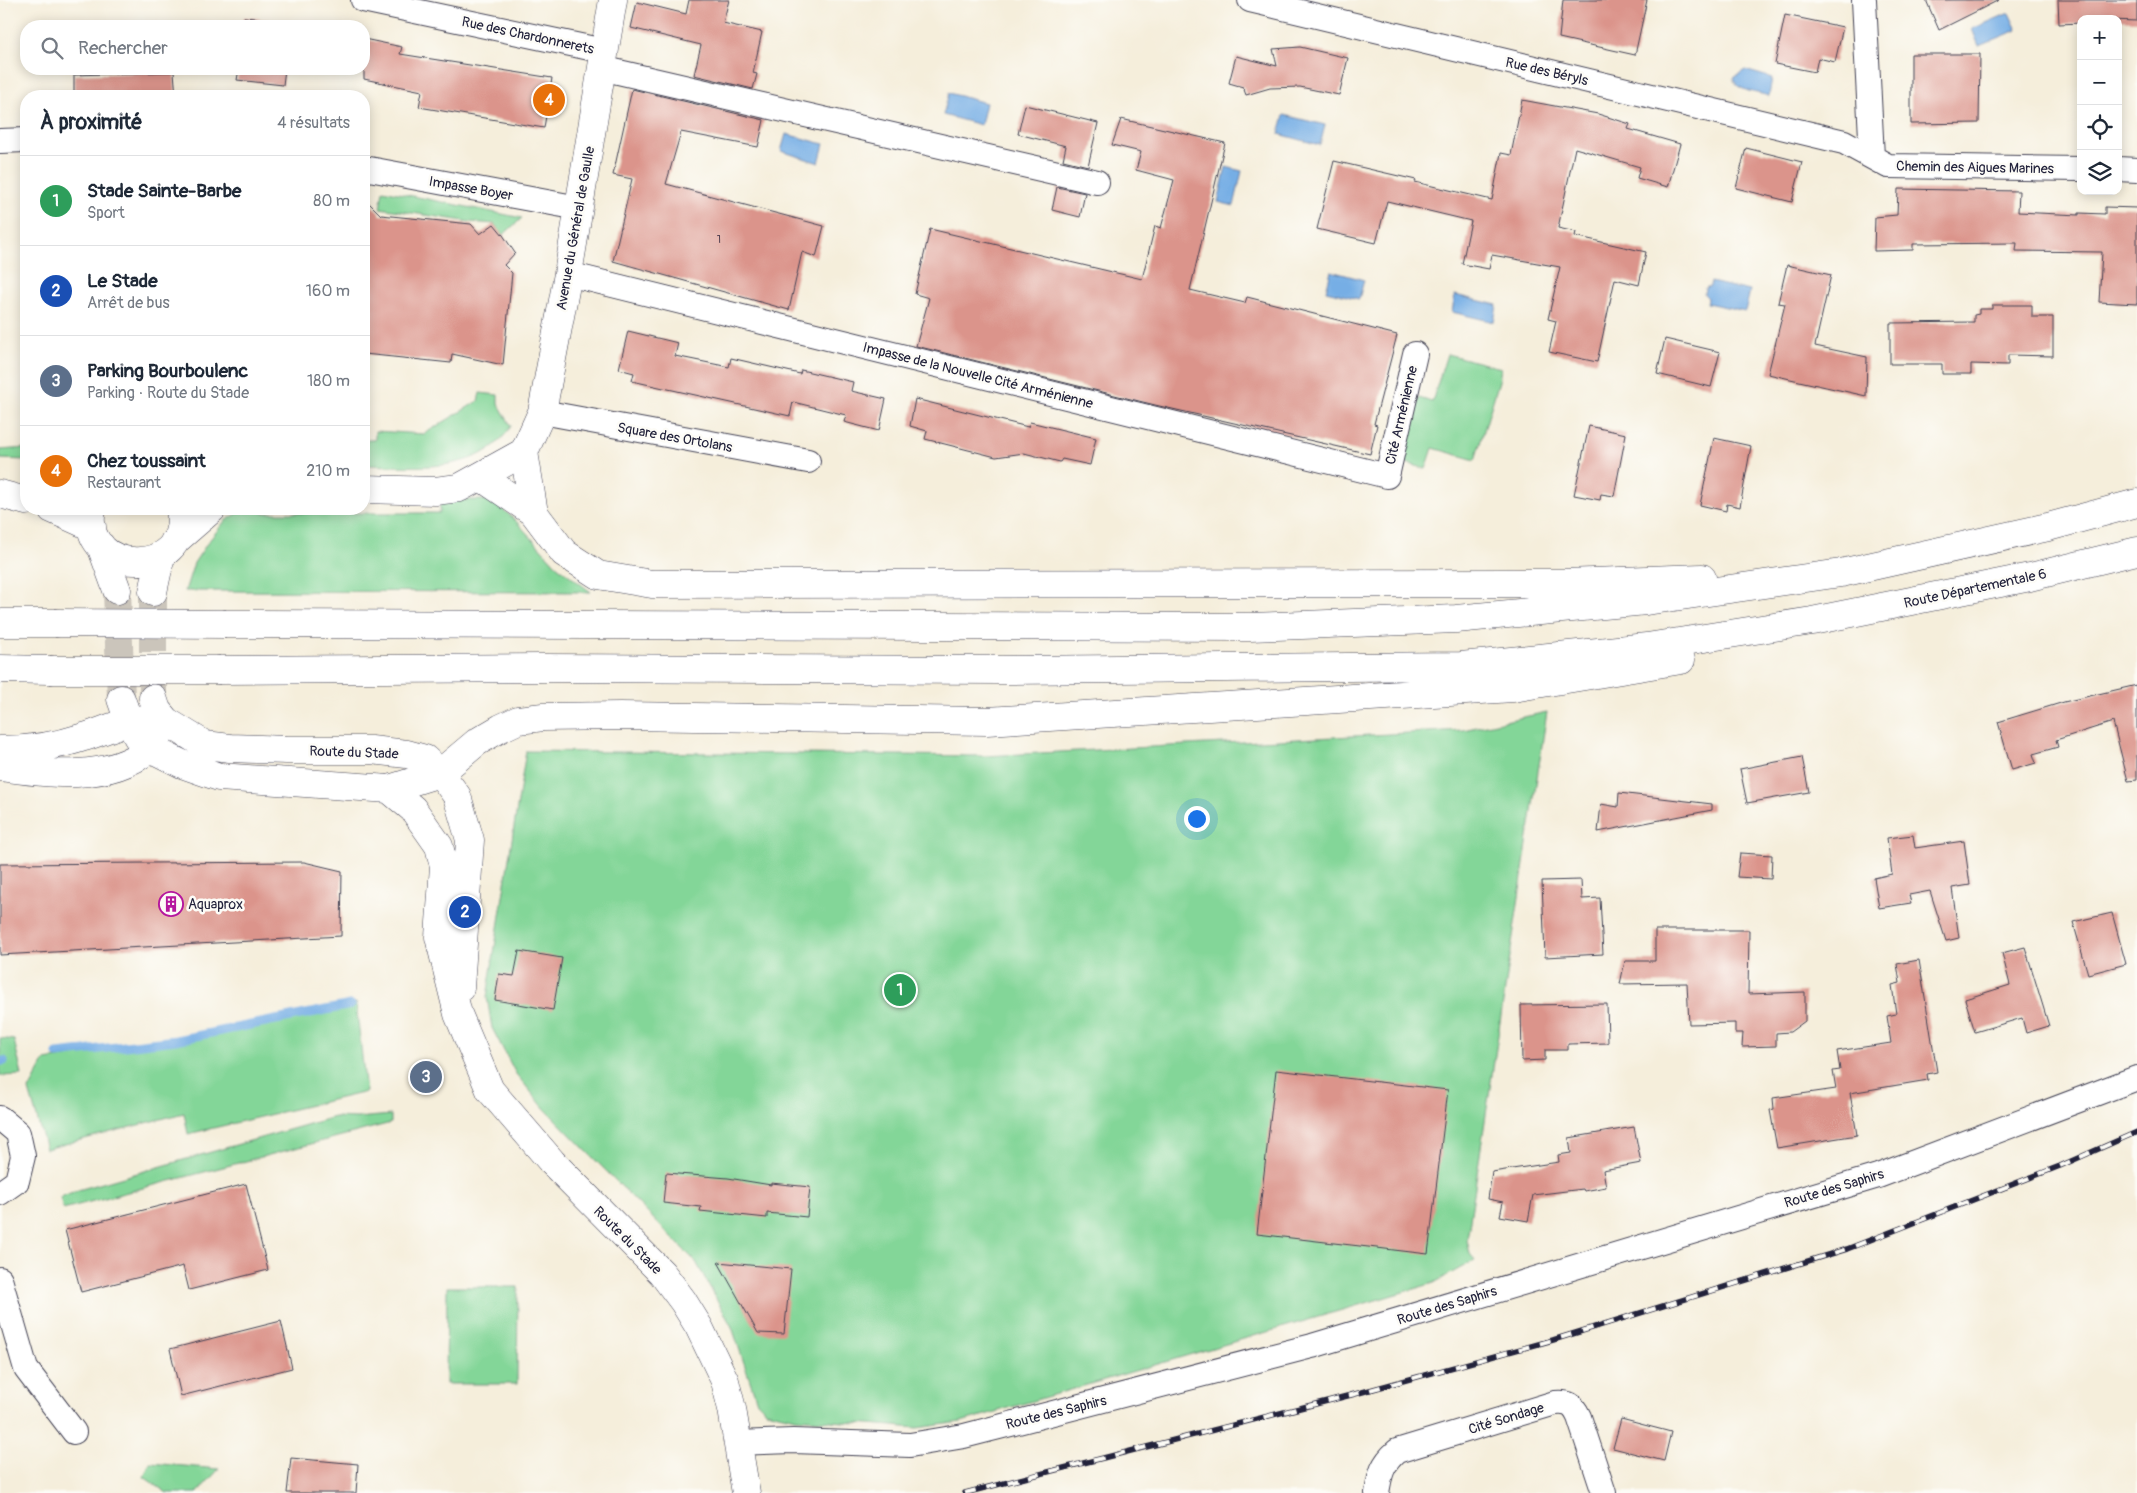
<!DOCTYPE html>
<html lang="fr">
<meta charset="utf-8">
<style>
body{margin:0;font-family:Pangolin,sans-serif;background:#f6f6f7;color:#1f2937}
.controls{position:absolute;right:15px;top:15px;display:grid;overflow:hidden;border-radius:10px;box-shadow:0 2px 12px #0003}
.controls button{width:45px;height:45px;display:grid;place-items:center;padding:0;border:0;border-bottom:1px solid #e0e1e3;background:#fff;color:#1f2937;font:25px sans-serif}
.you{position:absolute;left:1196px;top:818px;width:18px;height:18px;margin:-12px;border:4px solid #fff;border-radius:50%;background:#1a73e8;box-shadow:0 0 0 8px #1a73e833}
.badge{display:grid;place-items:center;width:32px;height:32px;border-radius:50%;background:#b45309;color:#fff;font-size:16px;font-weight:700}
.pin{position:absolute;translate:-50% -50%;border:2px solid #fff;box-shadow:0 1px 5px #0006}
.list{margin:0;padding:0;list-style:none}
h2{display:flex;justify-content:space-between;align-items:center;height:65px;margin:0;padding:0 20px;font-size:21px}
h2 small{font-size:16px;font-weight:400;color:#747a83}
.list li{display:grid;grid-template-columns:32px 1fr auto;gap:15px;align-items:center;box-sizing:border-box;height:90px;padding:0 20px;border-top:1px solid #e0e1e3}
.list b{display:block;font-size:19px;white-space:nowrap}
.list p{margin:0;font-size:16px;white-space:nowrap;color:#747a83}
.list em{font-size:16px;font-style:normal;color:#747a83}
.icon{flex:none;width:28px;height:28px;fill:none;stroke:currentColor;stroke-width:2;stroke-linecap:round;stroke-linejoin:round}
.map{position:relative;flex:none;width:2137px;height:1493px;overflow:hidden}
.search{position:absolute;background:#fff;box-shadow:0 2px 12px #0003;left:20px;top:20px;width:350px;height:55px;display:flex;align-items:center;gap:12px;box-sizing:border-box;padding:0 18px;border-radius:20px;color:#747a83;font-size:19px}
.panel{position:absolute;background:#fff;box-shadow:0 2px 12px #0003;left:20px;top:90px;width:350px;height:425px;border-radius:20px}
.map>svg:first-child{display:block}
.green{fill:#83d698;stroke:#527c6a}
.water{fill:#76aee5;stroke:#4c6890}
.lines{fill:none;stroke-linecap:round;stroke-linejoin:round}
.stream{stroke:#76aee5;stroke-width:9}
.building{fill:#db948b}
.tertiary-tunnel{stroke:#cbc5bb;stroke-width:28;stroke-dasharray:28 14;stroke-linecap:butt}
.minor-casing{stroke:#424153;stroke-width:26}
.tertiary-casing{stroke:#424153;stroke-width:29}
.trunk-casing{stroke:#424153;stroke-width:29}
.minor{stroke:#fff;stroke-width:24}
.tertiary{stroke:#fff;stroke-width:28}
.trunk{stroke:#fff;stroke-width:28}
.rail-casing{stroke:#22223b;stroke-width:5.5}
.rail{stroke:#fdfcf7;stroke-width:4;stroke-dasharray:11;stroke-linecap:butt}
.trunk-bridge-casing{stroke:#424153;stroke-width:29;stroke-linecap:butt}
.trunk-bridge{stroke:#fff;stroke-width:28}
.labels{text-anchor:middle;stroke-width:5;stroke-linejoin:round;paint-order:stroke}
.number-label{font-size:11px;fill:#503e4f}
.street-label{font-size:14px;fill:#22223b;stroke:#fdfcf7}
.poi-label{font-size:14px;fill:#22223b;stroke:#fdfcf7;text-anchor:start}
</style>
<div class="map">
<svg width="2137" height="1493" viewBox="0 0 2137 1493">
<rect width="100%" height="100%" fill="#fdfcf7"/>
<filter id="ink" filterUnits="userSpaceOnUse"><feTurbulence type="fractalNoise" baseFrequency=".02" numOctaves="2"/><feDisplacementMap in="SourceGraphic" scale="10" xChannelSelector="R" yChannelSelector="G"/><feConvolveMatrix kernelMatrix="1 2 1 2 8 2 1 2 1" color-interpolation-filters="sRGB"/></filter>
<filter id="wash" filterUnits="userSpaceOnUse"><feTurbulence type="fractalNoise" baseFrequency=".0096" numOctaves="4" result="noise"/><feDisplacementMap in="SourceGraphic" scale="20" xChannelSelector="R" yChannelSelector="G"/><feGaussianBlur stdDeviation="1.12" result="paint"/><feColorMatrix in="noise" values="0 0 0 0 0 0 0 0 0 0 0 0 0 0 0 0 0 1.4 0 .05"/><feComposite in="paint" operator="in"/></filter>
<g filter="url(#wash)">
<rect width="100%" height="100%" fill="#f5eedb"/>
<path class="green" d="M 383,190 L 522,218 L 503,235 L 494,224 L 470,222 L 380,208 Z
M 1447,354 L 1501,368 L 1499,381 L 1475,460 L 1433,448 L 1426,469 L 1403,462 L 1419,398 L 1432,402 Z
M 480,393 L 498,395 L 498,403 L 511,426 C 481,476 413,466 364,465 L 364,440 L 375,440 L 375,431 L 424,434 L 478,401 Z
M 26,448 L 26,460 L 0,459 L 0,450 Z
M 440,500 L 492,500 L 514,519 L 556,565 L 591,592 L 185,591 L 194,563 L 208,542 L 225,521 L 245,509 L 262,509 L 263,513 L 440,513 Z
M 1547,712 L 1467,1240 L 1470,1254 L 1475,1260 L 1434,1283 L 961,1422 L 917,1428 L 795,1418 L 766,1411 L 757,1402 L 732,1327 L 696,1262 L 545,1109 L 516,1074 L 492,1028 L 487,997 L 526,751 L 985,756 L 1463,730 Z
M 356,1003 L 366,1092 L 188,1134 L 184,1113 L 46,1149 L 29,1090 L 45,1060 L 176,1040 Z
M 0,1038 L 14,1040 L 22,1075 L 0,1076 Z
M 391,1115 L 391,1123 L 63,1209 L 60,1197 L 78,1190 L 334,1117 L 357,1118 Z
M 447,1287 L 518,1287 L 517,1384 L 446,1384 Z
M 150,1463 L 219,1469 L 197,1493 L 167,1493 L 144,1477 Z"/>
<path class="water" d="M 2009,13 L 2017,30 L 1979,46 L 1972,29 Z
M 1745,70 L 1772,78 L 1769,96 C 1757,92 1737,92 1733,78 Z
M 949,93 L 986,103 L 981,125 L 943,115 Z
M 1284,115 L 1325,125 L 1320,145 L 1279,134 Z
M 786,134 L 824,144 L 819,163 L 781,151 Z
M 1226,167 L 1242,171 L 1234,206 L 1218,202 Z
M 1331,271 L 1364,280 L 1359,299 L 1326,291 Z
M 1711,282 L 1750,291 L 1745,311 L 1707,303 L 1708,298 L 1704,294 L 1705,288 L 1710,286 Z
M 1455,295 L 1497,305 L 1494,322 L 1452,312 Z"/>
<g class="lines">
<path class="stream" d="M 57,1054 L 176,1040 L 351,1005
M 0,1061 L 4,1061"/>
</g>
<g id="blocks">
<path class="building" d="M 689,0 L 729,0 L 723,23 L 762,32 L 753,73 L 757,74 L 753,89 L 694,75 L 701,45 L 631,28 L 637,2 L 686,14 Z
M 1563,0 L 1647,0 L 1635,55 L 1559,38 Z
M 1926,0 L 1999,0 L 1939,30 Z
M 2058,0 L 2137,0 L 2137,21 L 2081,19 L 2081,23 L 2059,24 Z
M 1785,15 L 1843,27 L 1835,62 L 1818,58 L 1815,72 L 1775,64 Z
M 244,17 L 290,22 L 290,26 L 243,26 Z
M 364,39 L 402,47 L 400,54 L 552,78 L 544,128 L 419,107 L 422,91 L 364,79 Z
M 1300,47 L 1348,58 L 1339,95 L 1300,87 L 1270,88 L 1246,95 L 1243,87 L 1229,83 L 1236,56 L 1277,66 L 1273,49 Z
M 1911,54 L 1980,54 L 1979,123 L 1911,124 Z
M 239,69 L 285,69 L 283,85 L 237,80 Z
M 174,72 L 176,96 L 74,96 L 74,75 Z
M 632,89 L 764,120 L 758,147 L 681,132 L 666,184 L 824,226 L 816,257 L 802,252 L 789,310 L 613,261 L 632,179 L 613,175 Z
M 1522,100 L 1598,114 L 1630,124 L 1628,129 L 1680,144 L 1668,187 L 1637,178 L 1640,167 L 1575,148 L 1558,228 L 1576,232 L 1575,236 L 1646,252 L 1639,285 L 1615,279 L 1597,362 L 1549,352 L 1556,321 L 1548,319 L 1560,267 L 1492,255 L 1489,269 L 1462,264 L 1471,221 L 1387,201 L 1376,243 L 1317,229 L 1334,161 L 1416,180 L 1415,182 L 1492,200 L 1501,153 L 1511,155 Z
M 1025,105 L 1098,123 L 1088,166 L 1063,160 L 1066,146 L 1018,134 Z
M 1121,119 L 1225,143 L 1190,290 L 1245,303 L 1247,297 L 1397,335 L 1374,424 L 1377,425 L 1370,454 L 1155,405 L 916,346 L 929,298 L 915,294 L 930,229 L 1142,279 L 1155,226 L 1161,228 L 1174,180 L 1136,170 L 1141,152 L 1112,145 Z
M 1746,148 L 1802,162 L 1792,202 L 1736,188 Z
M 1057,187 L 1085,193 L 1080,217 L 1052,210 Z
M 1898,189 L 2019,191 L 2018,212 L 2079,215 L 2079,213 L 2105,214 L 2105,207 L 2137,208 L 2137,304 L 2099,302 L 2102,252 L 2016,251 L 2017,243 L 1913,244 L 1913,250 L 1874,251 L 1875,217 L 1897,215 Z
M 364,198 L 381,215 L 471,224 L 480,234 L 494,224 L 503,235 L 515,253 L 504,265 L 512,273 L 503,365 L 452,354 L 451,363 L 364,354 Z
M 1787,265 L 1831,275 L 1815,346 L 1867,357 L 1866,396 L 1768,374 L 1785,304 L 1778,303 Z
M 1992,305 L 2032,305 L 2032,317 L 2053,317 L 2053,356 L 2008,355 L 2008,365 L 1971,364 L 1971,374 L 1942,374 L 1942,364 L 1890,364 L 1890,323 L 1974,322 L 1974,315 L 1979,314 L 1979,309 L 1992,309 Z
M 628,331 L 678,343 L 675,356 L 729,367 L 731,358 L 800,374 L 801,370 L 853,382 L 851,391 L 886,399 L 879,431 L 844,422 L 846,415 L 793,402 L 790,416 L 632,381 L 634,373 L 619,369 Z
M 1665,339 L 1720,352 L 1711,387 L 1657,374 Z
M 915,399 L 1028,427 L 1030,422 L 1096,438 L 1090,465 L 1062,459 L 1060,462 L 1024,453 L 996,457 L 925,439 L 927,431 L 910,426 Z
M 1589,426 L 1626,434 L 1614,496 L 1601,494 L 1600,500 L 1574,495 Z
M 1714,438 L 1751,446 L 1740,507 L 1727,504 L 1726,511 L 1700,505 Z
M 2137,685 L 2137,780 L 2128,781 L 2113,722 L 2056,740 L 2058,747 L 2033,754 L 2036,763 L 2012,770 L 1998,722 L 2064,702 Z
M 1802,757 L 1809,792 L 1747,803 L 1740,769 Z
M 1619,793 L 1712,804 L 1712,810 L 1598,832 L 1601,804 L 1618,807 Z
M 1913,835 L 1915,848 L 1964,841 L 1970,885 L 1952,888 L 1959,938 L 1946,941 L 1930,891 L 1909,895 L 1911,903 L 1879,908 L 1874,878 L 1892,874 L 1887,838 Z
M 1740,853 L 1772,855 L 1771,879 L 1737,877 Z
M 304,862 L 342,871 L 341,936 L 0,955 L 0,864 Z
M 1581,880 L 1582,899 L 1600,898 L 1603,954 L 1545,957 L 1542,881 Z
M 2112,913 L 2126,964 L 2088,974 L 2073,922 Z
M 1655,930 L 1749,930 L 1748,994 L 1805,992 L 1805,1021 L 1790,1032 L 1776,1033 L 1776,1046 L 1742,1047 L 1743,1033 L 1735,1033 L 1735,1023 L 1689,1024 L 1687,983 L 1620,984 L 1625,961 L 1655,961 Z
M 2025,947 L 2049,1026 L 2026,1033 L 2022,1018 L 1975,1032 L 1965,999 L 2010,985 L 2002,953 Z
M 519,951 L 562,958 L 553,1010 L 495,1000 L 499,974 L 514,976 Z
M 1919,960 L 1937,1072 L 1927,1074 L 1928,1080 L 1850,1093 L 1857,1135 L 1777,1148 L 1770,1110 L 1774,1109 L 1773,1098 L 1836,1089 L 1833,1071 L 1840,1070 L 1837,1051 L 1891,1043 L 1887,1016 L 1896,1014 L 1892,985 L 1900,983 L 1897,964 Z
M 1607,1004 L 1608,1043 L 1568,1044 L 1568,1050 L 1545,1050 L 1545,1060 L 1522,1061 L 1521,1005 Z
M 1276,1070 L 1448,1090 L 1428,1254 L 1257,1234 Z
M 1634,1127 L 1641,1163 L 1603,1170 L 1606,1187 L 1584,1191 L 1583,1189 L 1533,1195 L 1528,1221 L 1500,1216 L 1503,1202 L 1488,1199 L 1492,1172 L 1559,1162 L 1558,1155 L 1571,1153 L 1569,1138 Z
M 666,1173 L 728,1178 L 771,1185 L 771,1183 L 810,1187 L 807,1217 L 767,1213 L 767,1218 L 700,1211 L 701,1207 L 663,1203 Z
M 246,1184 L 268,1270 L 189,1290 L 183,1266 L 81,1292 L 65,1230 Z
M 718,1262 L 791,1269 L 784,1334 L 758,1333 Z
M 281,1321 L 292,1368 L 181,1396 L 170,1349 Z
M 1621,1419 L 1671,1432 L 1664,1461 L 1613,1448 Z
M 291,1458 L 358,1464 L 356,1493 L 287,1493 Z"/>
</g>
</g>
<g filter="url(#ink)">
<use href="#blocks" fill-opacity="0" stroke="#424153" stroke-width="1"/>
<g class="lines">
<path class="tertiary-tunnel" d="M 117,590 L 121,699
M 153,694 L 153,592"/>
<defs>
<path id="minor" d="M 363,0 L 604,51
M 1250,0 L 1844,142 L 1888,166 L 2081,169
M 1864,0 L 1872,157
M 601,68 L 1097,182
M 0,141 L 26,140
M 364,168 L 579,208
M 2118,169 L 2137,170
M 568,274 L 1387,476 L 1415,354
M 542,412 L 808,461
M 0,1118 L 18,1133 L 23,1156 L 17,1181 L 0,1193
M 0,1279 L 26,1369 L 74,1432
M 738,1443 L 793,1441 L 910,1445 L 964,1436 L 1312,1346 L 1878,1176 L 2137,1078
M 1377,1493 C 1380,1474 1382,1464 1397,1451 L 1555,1403 C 1568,1402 1573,1404 1579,1417 L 1604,1493"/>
<path id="tertiary" d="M 364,489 L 435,491 L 459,488 L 524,452 L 542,412 L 568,274 L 613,0
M 0,494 L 26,501
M 52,509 L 92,527
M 92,509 C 78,576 192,581 180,509
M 174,542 L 212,509
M 101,546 L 117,590
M 153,592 L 161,555
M 153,698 L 157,710 L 166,721 L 205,745 L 230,748 L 287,750 L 371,750 L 407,754 L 425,759 L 440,773 L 457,796 L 470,840 L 460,988
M 121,699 L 129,722 L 138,738 L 150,748 L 182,764 L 219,777 L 389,789 L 413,809 L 439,846 L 444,866 L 439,937 L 458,1014 L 490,1090 L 552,1162 L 662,1273 L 683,1301 L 699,1327 L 725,1381 L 732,1409 L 746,1493
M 0,750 C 28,750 57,746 84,737 C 105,731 124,720 147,719
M 0,767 C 47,774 109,782 149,749 C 153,745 156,738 159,733"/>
<path id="trunk" d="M 524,452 L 534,513
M 481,477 L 534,513 L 564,553 L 598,575 L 652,584 L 1565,583 L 1702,578
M 0,623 L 55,623
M 226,624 L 1250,627 L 1456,619 L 1646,601 L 1841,573 L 2048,527 L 2137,503
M 0,669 L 50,670
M 220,670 L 543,668 L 1002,670 L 1461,666 L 1647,647 L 1812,621 L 2030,577 L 2137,551
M 389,789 L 440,773 L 477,742 L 501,728 L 518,720 L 543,717 L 620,716 L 987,721 L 1513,688 L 1681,660"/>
</defs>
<use href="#minor" class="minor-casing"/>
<use href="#tertiary" class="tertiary-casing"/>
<use href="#trunk" class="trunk-casing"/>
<use href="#minor" class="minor"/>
<use href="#tertiary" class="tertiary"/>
<use href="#trunk" class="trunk"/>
<defs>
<path id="rail" d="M 965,1493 L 1355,1394 L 1553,1340 L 1847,1249 L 2060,1166 L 2137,1132"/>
</defs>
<use href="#rail" class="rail-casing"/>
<use href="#rail" class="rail"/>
<defs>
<path id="trunk-bridge" d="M 55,623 L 226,624
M 50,670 L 220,670"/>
</defs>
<use href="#trunk-bridge" class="trunk-bridge-casing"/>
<use href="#trunk-bridge" class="trunk-bridge"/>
</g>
</g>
<defs>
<symbol id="building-ring" viewBox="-11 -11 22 22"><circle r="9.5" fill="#fdfcf7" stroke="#b5179e" stroke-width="1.5"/><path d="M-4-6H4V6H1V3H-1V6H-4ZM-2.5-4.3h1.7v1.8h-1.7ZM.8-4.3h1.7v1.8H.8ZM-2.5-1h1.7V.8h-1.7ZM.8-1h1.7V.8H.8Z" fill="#b5179e"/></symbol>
</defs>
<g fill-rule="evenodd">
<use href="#building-ring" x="157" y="890" width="28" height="28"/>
</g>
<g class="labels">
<g class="number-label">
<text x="719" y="243">1</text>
</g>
<g class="street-label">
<text transform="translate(528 35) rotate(12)" y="5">Rue des Chardonnerets</text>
<text transform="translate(1547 71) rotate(13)" y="5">Rue des Béryls</text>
<text transform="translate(1975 167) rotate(1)" y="5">Chemin des Aigues Marines</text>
<text transform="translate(471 188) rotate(10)" y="5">Impasse Boyer</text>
<text transform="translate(575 228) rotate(-80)" y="5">Avenue du Général de Gaulle</text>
<text transform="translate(978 375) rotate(14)" y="5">Impasse de la Nouvelle Cité Arménienne</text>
<text transform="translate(1401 415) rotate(-77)" y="5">Cité Arménienne</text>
<text transform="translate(675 437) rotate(10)" y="5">Square des Ortolans</text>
<text transform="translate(1975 588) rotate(-12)" y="5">Route Départementale 6</text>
<text transform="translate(354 752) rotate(2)" y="5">Route du Stade</text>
<text transform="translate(1834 1188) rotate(-17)" y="5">Route des Saphirs</text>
<text transform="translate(628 1240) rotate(45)" y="5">Route du Stade</text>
<text transform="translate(1447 1305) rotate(-17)" y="5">Route des Saphirs</text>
<text transform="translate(1056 1412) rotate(-14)" y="5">Route des Saphirs</text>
<text transform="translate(1506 1418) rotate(-17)" y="5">Cité Sondage</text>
</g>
<g class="poi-label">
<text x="188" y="909">Aquaprox</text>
</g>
</g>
</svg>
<div class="controls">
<button>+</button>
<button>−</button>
<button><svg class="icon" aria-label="locate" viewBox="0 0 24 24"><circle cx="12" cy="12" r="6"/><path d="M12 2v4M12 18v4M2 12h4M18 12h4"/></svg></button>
<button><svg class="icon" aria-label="layers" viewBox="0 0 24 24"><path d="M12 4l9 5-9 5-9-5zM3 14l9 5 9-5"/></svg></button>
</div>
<div class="you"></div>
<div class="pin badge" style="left:900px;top:990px;background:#2e9e5b">1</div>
<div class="pin badge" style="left:465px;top:912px;background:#1a4fb4">2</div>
<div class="pin badge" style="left:426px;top:1077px;background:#5c6f8a">3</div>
<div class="pin badge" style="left:549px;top:100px;background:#e8710a">4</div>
<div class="search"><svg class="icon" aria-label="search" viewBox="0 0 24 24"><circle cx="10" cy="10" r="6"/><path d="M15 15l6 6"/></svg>Rechercher</div>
<section class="panel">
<h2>À proximité<small>4 résultats</small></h2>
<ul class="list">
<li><span class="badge" style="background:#2e9e5b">1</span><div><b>Stade Sainte-Barbe</b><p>Sport</p></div><em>80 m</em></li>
<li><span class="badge" style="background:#1a4fb4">2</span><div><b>Le Stade</b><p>Arrêt de bus</p></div><em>160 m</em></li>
<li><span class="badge" style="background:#5c6f8a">3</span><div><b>Parking Bourboulenc</b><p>Parking · Route du Stade</p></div><em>180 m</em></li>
<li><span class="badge" style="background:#e8710a">4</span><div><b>Chez toussaint</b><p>Restaurant</p></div><em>210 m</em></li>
</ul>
</section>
</div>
